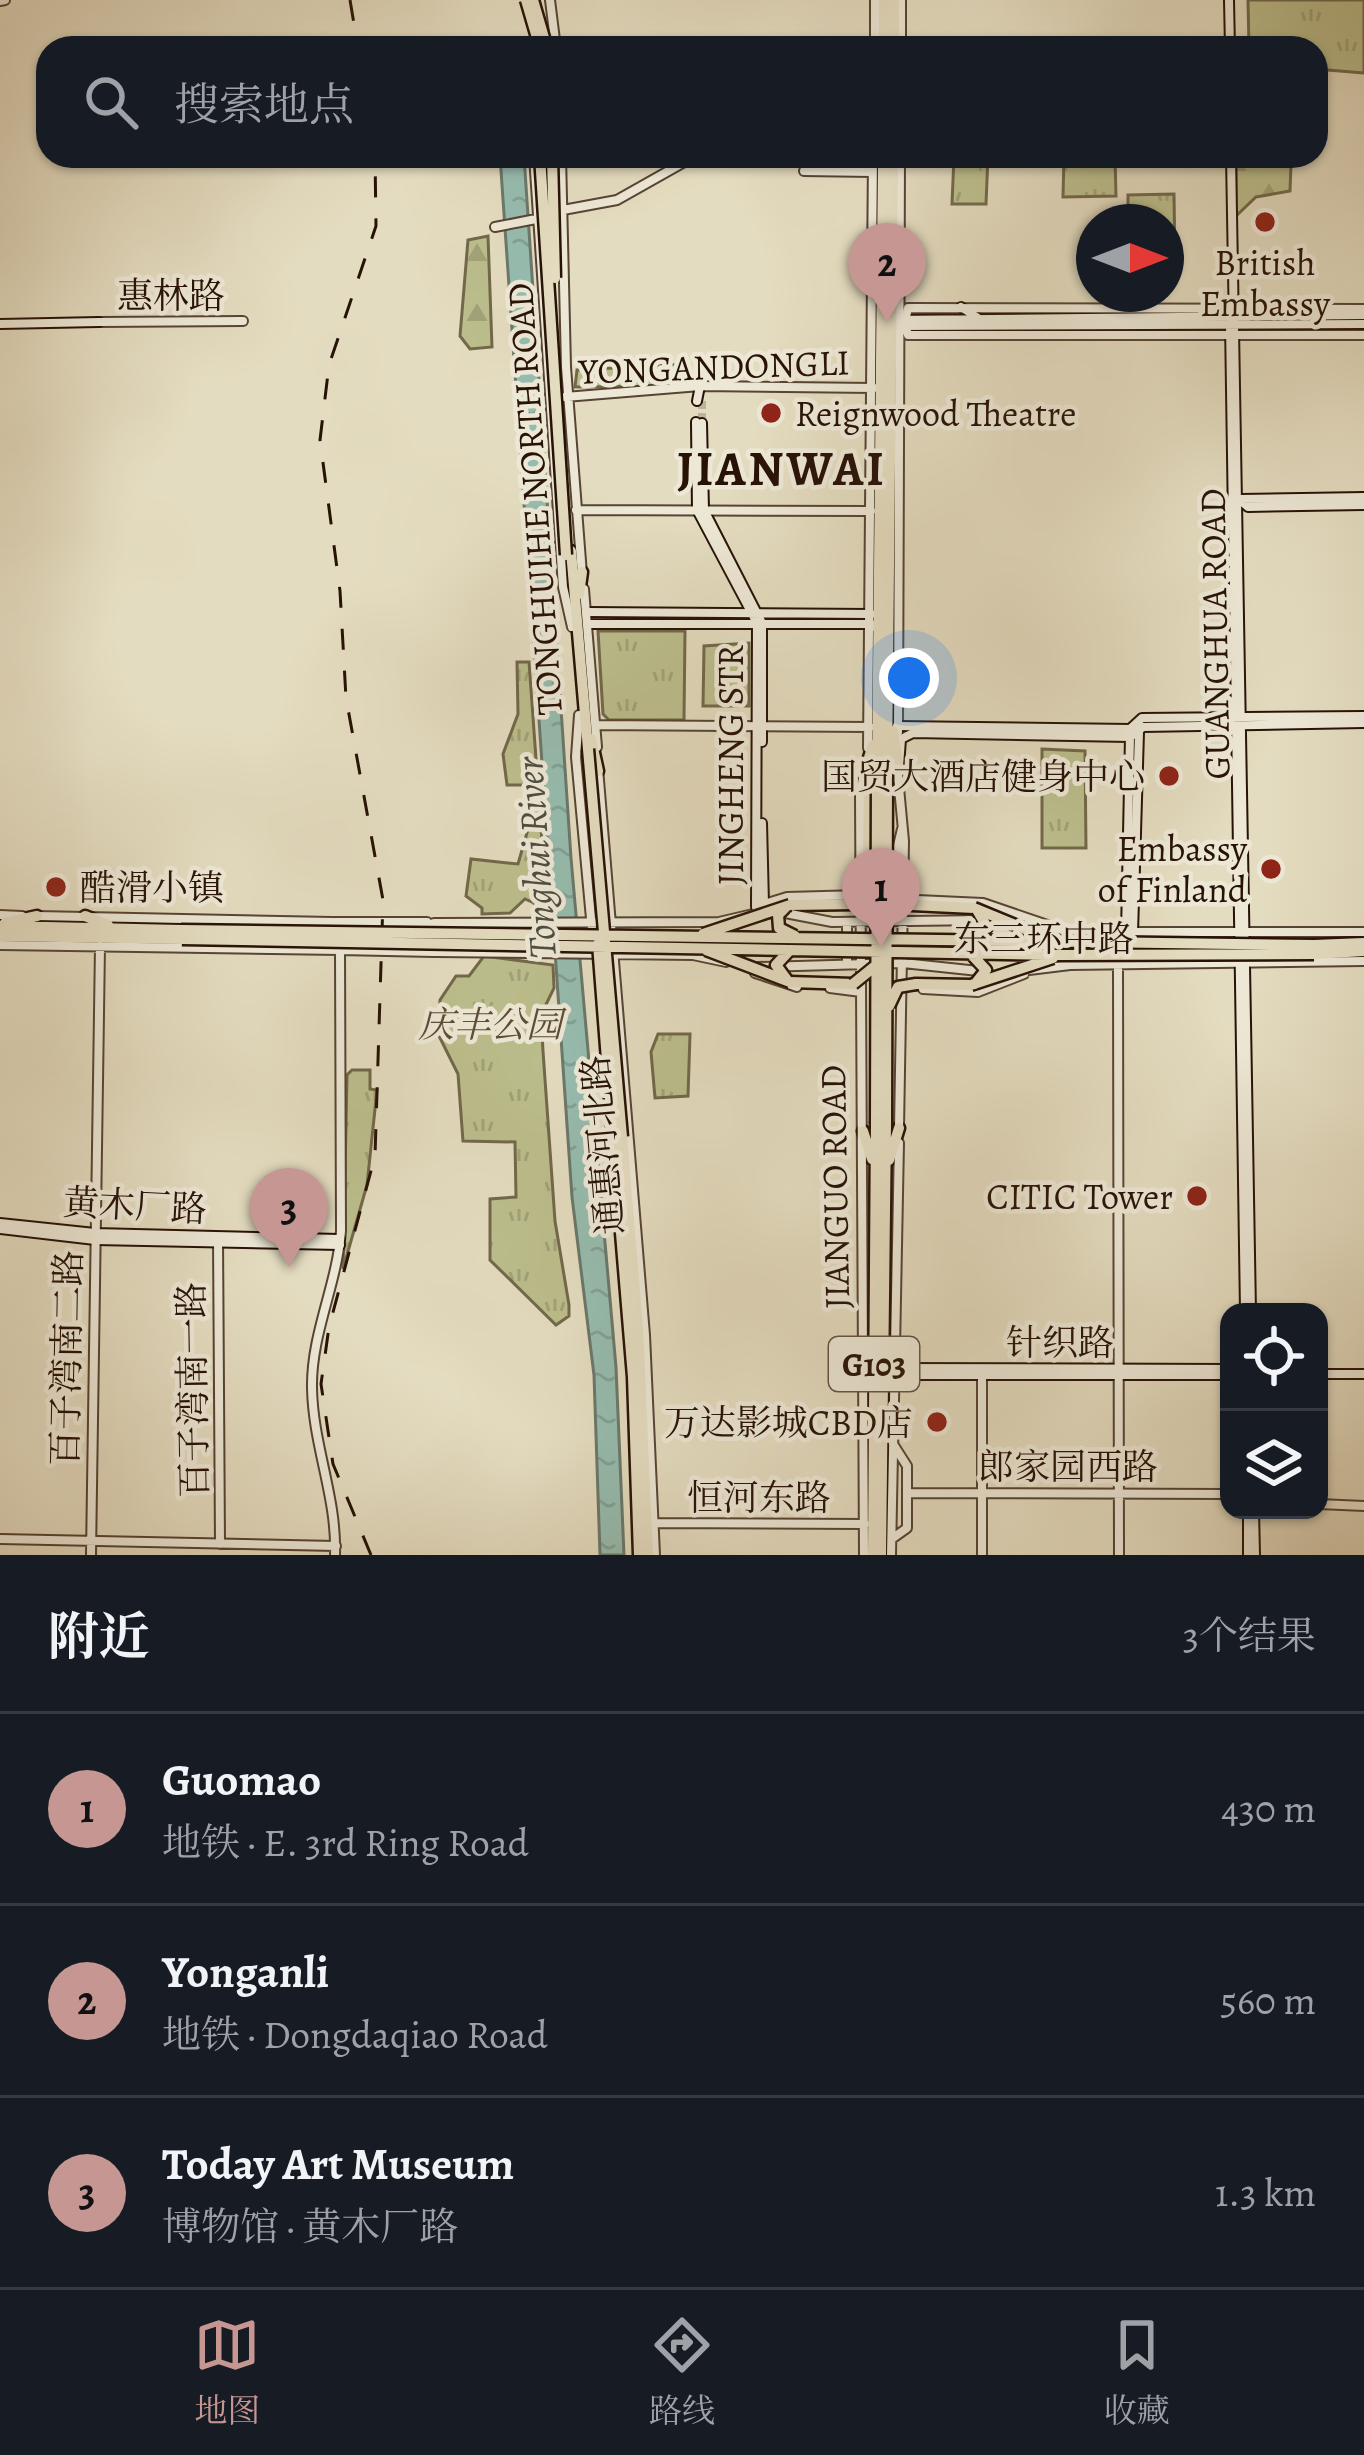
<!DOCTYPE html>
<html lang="zh">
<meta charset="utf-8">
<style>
body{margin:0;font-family:Alegreya,"Noto Serif SC",serif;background:#242831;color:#f1f3f6}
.controls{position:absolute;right:36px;bottom:36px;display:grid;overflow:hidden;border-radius:24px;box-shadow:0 3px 9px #0004}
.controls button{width:108px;height:108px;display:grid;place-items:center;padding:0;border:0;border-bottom:3px solid #363941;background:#171b24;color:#f1f3f6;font:60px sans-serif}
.compass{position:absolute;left:1076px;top:204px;width:108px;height:108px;border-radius:50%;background:#171b24;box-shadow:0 3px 9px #0004;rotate:90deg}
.you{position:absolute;left:909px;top:678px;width:42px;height:42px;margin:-30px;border:9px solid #fff;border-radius:50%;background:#1a73e8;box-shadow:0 0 0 18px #1a73e833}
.badge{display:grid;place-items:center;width:78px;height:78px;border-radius:50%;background:#c59692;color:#111;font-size:39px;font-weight:700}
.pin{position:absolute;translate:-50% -99px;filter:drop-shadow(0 3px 6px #0008)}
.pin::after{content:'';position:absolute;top:63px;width:42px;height:36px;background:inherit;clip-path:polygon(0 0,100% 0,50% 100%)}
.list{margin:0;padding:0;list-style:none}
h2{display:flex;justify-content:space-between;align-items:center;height:156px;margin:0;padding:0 48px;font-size:51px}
h2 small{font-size:39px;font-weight:400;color:#9ea1a6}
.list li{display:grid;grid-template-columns:78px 1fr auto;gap:36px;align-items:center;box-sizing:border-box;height:192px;padding:0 48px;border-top:3px solid #363941}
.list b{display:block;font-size:45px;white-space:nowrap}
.list p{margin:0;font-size:39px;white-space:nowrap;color:#9ea1a6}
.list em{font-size:39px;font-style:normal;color:#9ea1a6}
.icon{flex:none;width:66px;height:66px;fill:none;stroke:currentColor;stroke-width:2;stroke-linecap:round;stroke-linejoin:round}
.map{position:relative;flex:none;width:1364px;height:1555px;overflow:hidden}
.search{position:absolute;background:#171b24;box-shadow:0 3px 9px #0004;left:36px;right:36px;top:36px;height:132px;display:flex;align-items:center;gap:30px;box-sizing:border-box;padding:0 42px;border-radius:36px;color:#9ea1a6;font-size:45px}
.sheet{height:732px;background:#171b24}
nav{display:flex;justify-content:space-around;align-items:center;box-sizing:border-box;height:168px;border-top:3px solid #363941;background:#171b24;font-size:33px;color:#9ea1a6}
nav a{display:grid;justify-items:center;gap:6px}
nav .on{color:#c59692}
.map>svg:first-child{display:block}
.grass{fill:url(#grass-tufts);stroke:#72684a;stroke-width:3}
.forest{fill:url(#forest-firs);stroke:#72684a;stroke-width:3}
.pitch{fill:#bcbe8d;stroke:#72684a;stroke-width:3}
.water{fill:url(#water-ripples);stroke:#6a786b;stroke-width:3}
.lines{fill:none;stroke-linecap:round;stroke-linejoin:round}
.secondary-tunnel{stroke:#beb49b;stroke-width:8;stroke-dasharray:8 4;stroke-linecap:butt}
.tertiary-casing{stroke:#564434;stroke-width:12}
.secondary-casing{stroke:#271206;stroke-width:12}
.trunk-casing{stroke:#271206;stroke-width:15}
.tertiary{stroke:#ede8d6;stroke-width:8}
.secondary{stroke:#ede8d6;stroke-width:8}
.trunk{stroke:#e4dcc0;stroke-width:10}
.rail{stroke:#271206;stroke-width:3;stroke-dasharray:21 21;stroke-linecap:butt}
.trunk-bridge-casing{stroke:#271206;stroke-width:15;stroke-linecap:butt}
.trunk-bridge{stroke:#e4dcc0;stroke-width:10}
.poi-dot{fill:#8f2418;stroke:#ede8d6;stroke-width:4.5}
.labels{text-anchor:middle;stroke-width:9;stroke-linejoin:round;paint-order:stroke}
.shield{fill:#ede8d6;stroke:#625244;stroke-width:3}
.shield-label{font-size:33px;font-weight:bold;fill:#271206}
.poi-label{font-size:36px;fill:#271206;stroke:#ede8d6;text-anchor:end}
.street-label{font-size:36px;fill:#271206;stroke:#ede8d6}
.park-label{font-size:36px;font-style:italic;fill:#5b4e35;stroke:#ede8d6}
.water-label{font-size:39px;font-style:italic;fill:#4e4e41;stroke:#ede8d6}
.district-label{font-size:48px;font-weight:bold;letter-spacing:3px;fill:#271206;stroke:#ede8d6}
</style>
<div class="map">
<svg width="1364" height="1555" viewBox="0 0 1364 1555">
<defs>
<pattern id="grass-tufts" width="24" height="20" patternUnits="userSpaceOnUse" patternTransform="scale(3)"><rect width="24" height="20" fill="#bcbe8d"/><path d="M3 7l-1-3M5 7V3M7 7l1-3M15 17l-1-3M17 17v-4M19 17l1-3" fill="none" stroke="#a2a278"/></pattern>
<pattern id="forest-firs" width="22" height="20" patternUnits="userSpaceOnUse" patternTransform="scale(3)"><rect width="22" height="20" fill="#bcbe8d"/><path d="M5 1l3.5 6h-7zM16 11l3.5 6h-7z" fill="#a2a278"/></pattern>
<pattern id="water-ripples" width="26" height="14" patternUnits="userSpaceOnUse" patternTransform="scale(3)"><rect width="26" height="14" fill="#96bcaf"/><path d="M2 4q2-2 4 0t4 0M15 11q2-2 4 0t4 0" fill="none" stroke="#81a195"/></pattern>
</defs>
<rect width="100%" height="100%" fill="#e4dcc0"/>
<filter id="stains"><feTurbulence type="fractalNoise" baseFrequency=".00167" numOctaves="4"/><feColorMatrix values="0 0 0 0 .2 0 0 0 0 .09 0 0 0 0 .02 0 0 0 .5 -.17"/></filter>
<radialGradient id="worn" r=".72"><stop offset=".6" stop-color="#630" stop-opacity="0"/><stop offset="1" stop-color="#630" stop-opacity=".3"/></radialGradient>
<path class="grass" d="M 1248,0 L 1364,0 L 1364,73 L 1316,69 L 1316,48 L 1249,48 Z
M 954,156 L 988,156 L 986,204 L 952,204 Z
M 1064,156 L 1115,156 L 1116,196 L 1063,197 Z
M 1174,194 L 1175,262 L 1166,263 L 1166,222 L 1128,222 L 1128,195 Z
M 687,364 L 687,386 L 575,387 L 577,370 Z
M 598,631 L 685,631 L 684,720 L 609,720 L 603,714 Z
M 517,662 L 529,662 L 547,911 L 536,912 L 534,903 L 525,899 L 510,913 L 482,914 L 482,908 L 466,896 L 471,859 L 518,864 L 529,826 L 525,785 L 507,785 L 503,754 L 518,714 Z
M 1042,749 L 1085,751 L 1086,848 L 1042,848 Z
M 484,956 L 553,965 L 554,988 L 541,1015 L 543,1051 L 555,1221 L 569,1305 L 569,1316 L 556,1325 L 490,1260 L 490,1199 L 516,1197 L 515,1142 L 463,1141 L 458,1074 L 438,1034 L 440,1000 L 456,976 L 469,976 Z
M 658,1034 L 690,1034 L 688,1096 L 655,1098 L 651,1052 Z
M 352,1070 L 370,1070 L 370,1089 L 377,1090 L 367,1185 L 343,1269 L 347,1075 Z"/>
<path class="forest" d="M 1236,156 L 1291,165 L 1290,191 L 1256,197 L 1236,216 Z
M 488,236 L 492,347 L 470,349 L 460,336 L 468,240 Z"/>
<path class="pitch" d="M 749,643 L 749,706 L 703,706 L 704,646 Z"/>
<path class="water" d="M 500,156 L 524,156 L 571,858 L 616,1367 L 624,1555 L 600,1555 L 594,1375 L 572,1197 Z"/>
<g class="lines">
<path class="secondary-tunnel" d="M 702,401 L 702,423"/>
<defs>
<path id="tertiary" d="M 550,0 L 556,48
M 0,1 L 5,0
M 875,48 L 875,0
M 901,48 L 901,0
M 534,156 L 563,587 L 572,627
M 561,156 L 566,367 L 582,574
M 804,171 L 873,172
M 563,210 L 617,200 L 695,156
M 495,227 L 536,219
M 906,317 L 908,308 L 1364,309
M 99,322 L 243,321
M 905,324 L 908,335 L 1364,335
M 565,397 L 700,386 L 874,388
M 576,510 L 871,511
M 584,589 L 597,747
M 579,715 L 576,757 L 593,940
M 596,725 L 870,727
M 898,732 L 900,156
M 868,748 L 873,156
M 598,768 L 645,1335 L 655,1555
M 898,777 L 904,841 L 899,1128
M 868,850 L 868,881 L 876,886
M 887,853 L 897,850 L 902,829
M 917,900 L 983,903 L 1068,932 L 1364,932
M 761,905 L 787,897 L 860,895
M 780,912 L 832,922 L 986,920
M 0,915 L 22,916
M 37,916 L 332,922 L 350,930
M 334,922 L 427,922
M 417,930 L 434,923 L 719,922 L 753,914
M 540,940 L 596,941
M 0,945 L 340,950 L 351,944
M 419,945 L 436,952 L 693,955 L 726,962
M 847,963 L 847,923
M 1118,965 L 1119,1555
M 758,967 L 903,963 L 988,972
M 1021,971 L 1070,965 L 1364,961
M 755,973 L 797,987
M 830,988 L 861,992
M 923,989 L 978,992 L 1024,974
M 218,1237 L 220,1544
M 907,1493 L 1229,1494
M 1319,1504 L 1364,1506
M 653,1523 L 865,1524
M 893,1538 L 907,1528 L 907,1466 L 893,1444
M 0,1539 L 336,1546
M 91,1555 L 100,946
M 335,1555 C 337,1497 313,1446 312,1388 C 311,1334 337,1285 341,1231 L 340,950 L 434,952
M 864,1555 L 860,794 L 866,763
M 891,1555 L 899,1143
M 982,1555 L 982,1374"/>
<path id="secondary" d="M 1229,0 L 1230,48
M 1231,156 L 1251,1312
M 961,307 L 978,318
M 892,320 L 1364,315
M 1230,323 L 1245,1312
M 0,324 L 99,322
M 892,326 L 1364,324
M 697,401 L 700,386
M 696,422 L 697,510 L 757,623 L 756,907
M 702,423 L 704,510 L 762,623 L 762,742
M 1241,499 L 1364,497
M 1240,500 L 1248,507 L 1364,505
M 586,612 L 871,614
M 587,624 L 871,624 L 878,629
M 897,726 L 1130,729
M 1130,729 L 1142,718 L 1364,716
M 898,780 L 901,739 L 913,733 L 1130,737 L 1143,727 L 1364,723
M 762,823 L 764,904
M 1126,933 L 1130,736
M 1133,933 L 1139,732
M 0,1223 L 95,1233 L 340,1239
M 0,1229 L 95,1240 L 340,1245
M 892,1368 L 1229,1369
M 1319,1374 L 1364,1374
M 892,1375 L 1229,1375
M 1248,1510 L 1248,1555
M 1254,1510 L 1255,1555"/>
<path id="trunk" d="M 884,48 L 884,0
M 894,48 L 894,0
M 571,551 L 588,749
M 579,594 L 582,572
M 893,731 L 898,764
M 591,739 L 598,771
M 866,767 L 873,745
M 887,769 L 893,156
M 877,777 L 883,156
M 868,850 L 869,787 L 875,767
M 790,905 L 855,904
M 912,905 L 974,908
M 85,916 L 108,925
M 5,923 L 37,916
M 0,926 L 181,930
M 0,936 L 182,939
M 1314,945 L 1364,943
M 1314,954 L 1364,951
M 790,982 L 853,984
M 916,984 L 971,985
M 863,1131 L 872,1159
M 613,1137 L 633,1377 L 639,1555
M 622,1137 L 638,1327 L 648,1555
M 889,1160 L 899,1128
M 873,1555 L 876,1123
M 881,1555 L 886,1123"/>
</defs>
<use href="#tertiary" class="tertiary-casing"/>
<use href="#secondary" class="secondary-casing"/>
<use href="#trunk" class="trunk-casing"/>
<use href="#tertiary" class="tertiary"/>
<use href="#secondary" class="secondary"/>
<use href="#trunk" class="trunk"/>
<path class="rail" d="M 350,0 L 358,48
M 371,1555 L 333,1464 L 321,1384 L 329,1327 L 375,1156 L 383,900 L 346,698 L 340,591 L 320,440 L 329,365 L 376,226 L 375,156"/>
<defs>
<path id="trunk-bridge" d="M 526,0 L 540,48
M 533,0 L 547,48
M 540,156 L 566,555
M 552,156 L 555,278
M 588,749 L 622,1137
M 890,884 L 896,898 L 912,905
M 855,904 L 874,887
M 785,908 L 778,915 L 779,928 L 795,936
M 974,908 L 1054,941
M 181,930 L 1314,945
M 703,934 L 790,905
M 182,939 L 1060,955 L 1314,954
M 973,939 L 987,927 L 977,910
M 598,944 L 613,1137
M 706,950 L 790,982
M 972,955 L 986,970 L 975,984
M 787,980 L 776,965 L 790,950
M 853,984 L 874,967
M 971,985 L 1053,958
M 889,1006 L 898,987 L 916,984
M 876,1123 L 877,777
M 886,1123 L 887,769"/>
</defs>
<use href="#trunk-bridge" class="trunk-bridge-casing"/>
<use href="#trunk-bridge" class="trunk-bridge"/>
</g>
<g class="poi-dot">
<circle cx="1265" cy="222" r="12"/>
<circle cx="771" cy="413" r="12"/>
<circle cx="1169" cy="776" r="12"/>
<circle cx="1271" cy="869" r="12"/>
<circle cx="56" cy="887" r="12"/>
<circle cx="1197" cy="1196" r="12"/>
<circle cx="937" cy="1422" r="12"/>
</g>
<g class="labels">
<rect class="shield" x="829" y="1337" width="90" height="54" rx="9"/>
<g class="shield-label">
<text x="874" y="1376">G103</text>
</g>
<g class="poi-label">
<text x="1265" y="275" text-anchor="middle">British<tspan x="1265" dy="41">Embassy</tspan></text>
<text x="795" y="426" text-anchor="start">Reignwood Theatre</text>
<text x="1145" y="789">国贸大酒店健身中心</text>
<text x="1247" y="861">Embassy<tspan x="1247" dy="41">of Finland</tspan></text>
<text x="80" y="900" text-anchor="start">酷滑小镇</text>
<text x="1173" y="1209">CITIC Tower</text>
<text x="913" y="1435">万达影城CBD店</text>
</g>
<g class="street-label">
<text x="171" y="308">惠林路</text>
<text transform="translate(714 366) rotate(-2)" y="13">YONGANDONGLI</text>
<text transform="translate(534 499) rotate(-94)" y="13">TONGHUIHE NORTH ROAD</text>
<text transform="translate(1214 634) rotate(-91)" y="13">GUANGHUA ROAD</text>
<text transform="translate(730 765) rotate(-90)" y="13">JINGHENG STR</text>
<text x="1044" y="951">东三环中路</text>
<text transform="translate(602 1145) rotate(-95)" y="13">通惠河北路</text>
<text transform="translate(834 1187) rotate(-91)" y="13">JIANGUO ROAD</text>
<text transform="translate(135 1205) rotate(3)" y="13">黄木厂路</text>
<text x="1060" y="1355">针织路</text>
<text transform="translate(66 1358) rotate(-89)" y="13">百子湾南二路</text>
<text transform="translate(192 1390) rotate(-91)" y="13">百子湾南一路</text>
<text x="1068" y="1479">郎家园西路</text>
<text x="759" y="1510">恒河东路</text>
</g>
<g class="park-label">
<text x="490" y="1037">庆丰公园</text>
</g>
<g class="water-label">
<text transform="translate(535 858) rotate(-94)" y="14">Tonghui River</text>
</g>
<g class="district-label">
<text x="782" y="485">JIANWAI</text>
</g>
</g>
<rect width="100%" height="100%" filter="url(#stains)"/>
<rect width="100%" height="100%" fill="url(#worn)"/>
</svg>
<div class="controls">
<button><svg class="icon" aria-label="locate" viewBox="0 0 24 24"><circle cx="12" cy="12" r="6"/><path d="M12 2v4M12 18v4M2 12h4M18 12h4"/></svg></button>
<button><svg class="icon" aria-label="layers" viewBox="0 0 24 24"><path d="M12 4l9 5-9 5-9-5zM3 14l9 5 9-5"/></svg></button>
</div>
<svg class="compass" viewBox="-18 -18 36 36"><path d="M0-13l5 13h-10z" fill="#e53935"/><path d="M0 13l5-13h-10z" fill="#9ea1a6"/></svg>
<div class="you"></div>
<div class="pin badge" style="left:881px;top:947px">1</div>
<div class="pin badge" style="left:887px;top:322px">2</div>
<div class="pin badge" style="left:289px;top:1267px">3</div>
<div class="search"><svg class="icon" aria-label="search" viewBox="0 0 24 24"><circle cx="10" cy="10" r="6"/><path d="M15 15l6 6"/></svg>搜索地点</div>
</div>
<section class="sheet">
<h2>附近<small>3个结果</small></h2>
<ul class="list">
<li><span class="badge">1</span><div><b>Guomao</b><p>地铁 · E. 3rd Ring Road</p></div><em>430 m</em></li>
<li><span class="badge">2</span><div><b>Yonganli</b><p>地铁 · Dongdaqiao Road</p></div><em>560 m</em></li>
<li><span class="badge">3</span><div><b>Today Art Museum</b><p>博物馆 · 黄木厂路</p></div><em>1.3 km</em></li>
</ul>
</section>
<nav>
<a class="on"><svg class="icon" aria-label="map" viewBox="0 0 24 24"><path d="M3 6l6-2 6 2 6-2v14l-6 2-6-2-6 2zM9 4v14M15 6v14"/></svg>地图</a>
<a><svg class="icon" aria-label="directions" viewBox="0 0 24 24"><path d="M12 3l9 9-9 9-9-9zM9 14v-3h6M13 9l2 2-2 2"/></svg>路线</a>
<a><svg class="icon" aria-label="saved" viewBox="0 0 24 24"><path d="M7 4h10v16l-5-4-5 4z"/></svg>收藏</a>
</nav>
